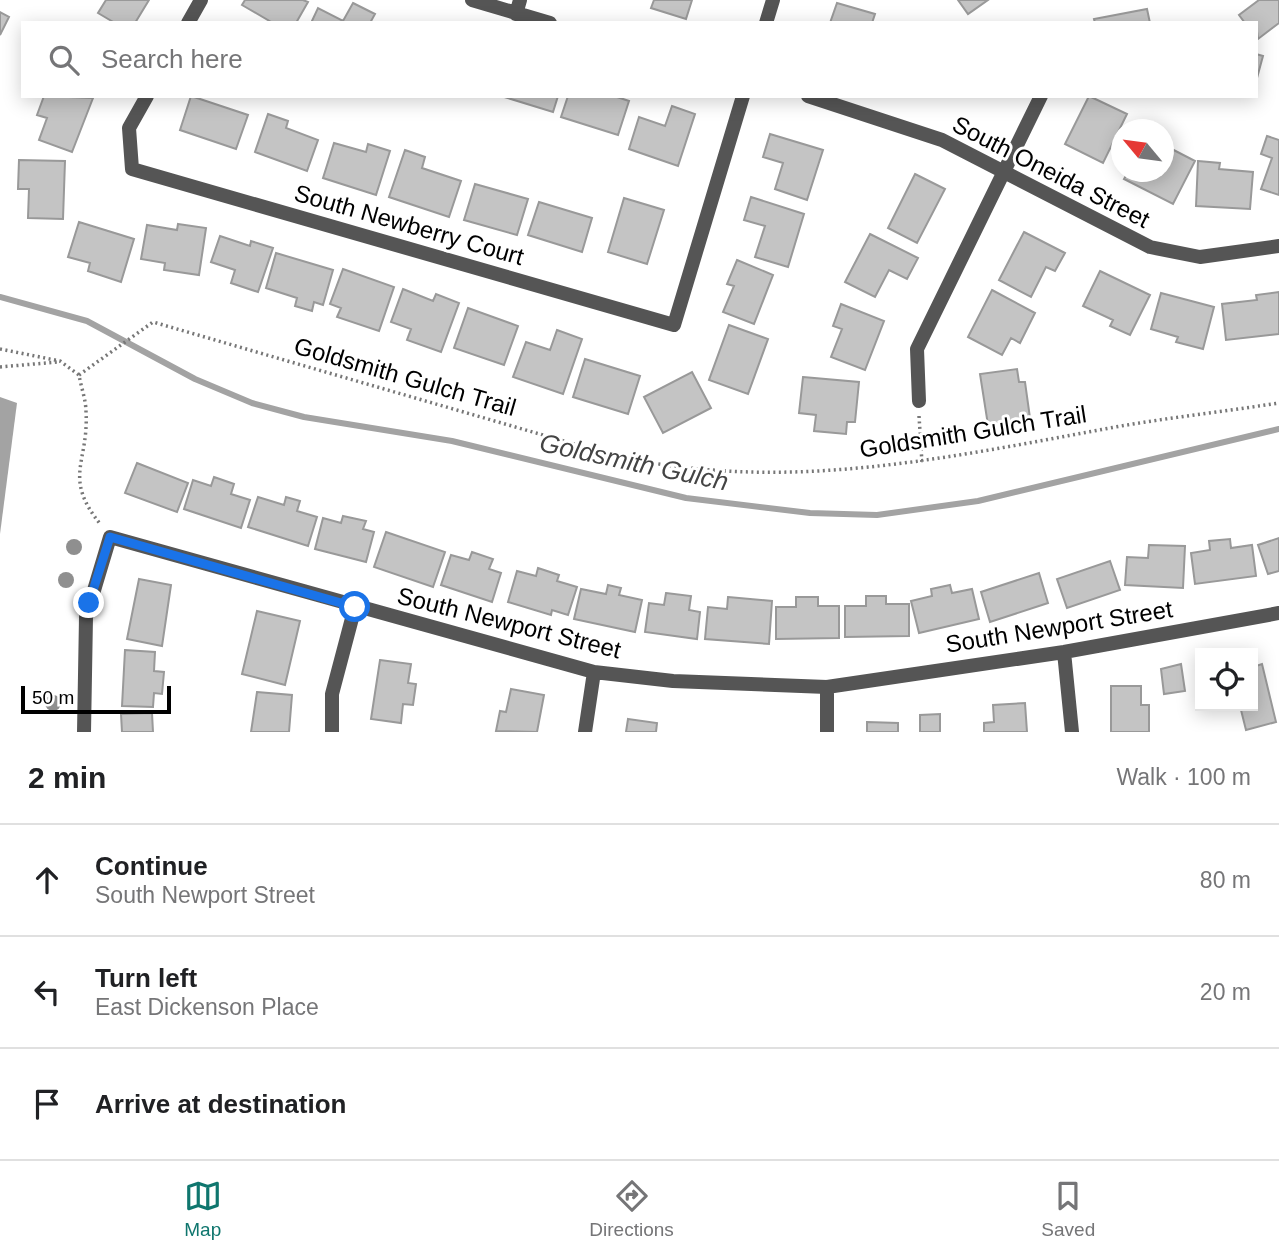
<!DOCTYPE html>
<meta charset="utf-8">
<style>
body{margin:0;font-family:Arial,sans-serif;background:#f2f2f2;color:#202124}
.controls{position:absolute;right:21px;bottom:21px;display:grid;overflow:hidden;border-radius:0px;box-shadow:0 4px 18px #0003}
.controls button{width:63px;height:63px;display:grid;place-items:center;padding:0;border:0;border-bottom:2px solid #e0e0e0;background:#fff;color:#202124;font:35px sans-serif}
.compass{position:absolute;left:1111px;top:119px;width:63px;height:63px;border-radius:50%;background:#fff;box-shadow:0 4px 18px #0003;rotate:299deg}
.scale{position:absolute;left:21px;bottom:18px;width:150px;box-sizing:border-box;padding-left:7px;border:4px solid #000;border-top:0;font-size:19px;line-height:24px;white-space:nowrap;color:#000;-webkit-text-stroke:5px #fff;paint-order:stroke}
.stop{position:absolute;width:21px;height:21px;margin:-16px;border:5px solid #1a73e8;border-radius:50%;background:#fff}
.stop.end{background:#1a73e8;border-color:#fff;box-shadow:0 2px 7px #0008}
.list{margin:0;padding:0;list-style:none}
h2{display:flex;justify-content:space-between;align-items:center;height:91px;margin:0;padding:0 28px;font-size:30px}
h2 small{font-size:23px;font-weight:400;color:#757577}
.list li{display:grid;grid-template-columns:46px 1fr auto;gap:21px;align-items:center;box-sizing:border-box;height:112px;padding:0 28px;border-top:2px solid #e0e0e0}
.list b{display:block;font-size:26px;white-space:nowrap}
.list p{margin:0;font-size:23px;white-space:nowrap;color:#757577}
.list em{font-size:23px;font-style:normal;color:#757577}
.icon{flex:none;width:38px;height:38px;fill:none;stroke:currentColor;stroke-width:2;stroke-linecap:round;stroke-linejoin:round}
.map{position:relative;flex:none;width:1279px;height:732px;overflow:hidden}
.search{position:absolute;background:#fff;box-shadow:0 4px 18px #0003;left:21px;right:21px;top:21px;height:77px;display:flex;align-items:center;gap:18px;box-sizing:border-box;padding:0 24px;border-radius:0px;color:#757577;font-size:26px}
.sheet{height:427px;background:#fff}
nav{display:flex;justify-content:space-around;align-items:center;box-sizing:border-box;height:98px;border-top:2px solid #e0e0e0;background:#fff;font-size:19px;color:#757577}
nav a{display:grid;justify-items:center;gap:4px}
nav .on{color:#0f766e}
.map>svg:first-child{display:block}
.water{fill:#a3a3a3}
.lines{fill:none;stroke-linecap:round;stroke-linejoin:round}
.stream{stroke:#a3a3a3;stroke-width:6}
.building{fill:#c4c4c4;stroke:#999;stroke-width:2}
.path{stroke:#777;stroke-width:3.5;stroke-dasharray:2 3.5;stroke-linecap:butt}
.street{stroke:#555;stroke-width:14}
.tree{fill:#8f8f8f}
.route{stroke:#1a73e8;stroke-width:9}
.labels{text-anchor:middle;stroke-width:6;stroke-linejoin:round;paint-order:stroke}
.street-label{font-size:24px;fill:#000;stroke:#fff}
.water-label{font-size:26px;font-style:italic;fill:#444;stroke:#fff}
</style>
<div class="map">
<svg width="1279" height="732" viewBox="0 0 1279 732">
<rect width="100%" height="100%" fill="#fff"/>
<path class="water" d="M 0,397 L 17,403 L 0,534 Z"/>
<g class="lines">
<path class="stream" d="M 0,297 L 87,321 L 195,379 L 252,403 L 304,417 L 452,441 L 686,498 L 810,513 L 877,515 L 978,501 L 1279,429"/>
</g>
<path class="building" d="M 106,0 L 149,0 L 135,23 L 115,23 L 98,13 Z
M 245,0 L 303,0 L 308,2 L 296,23 L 273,23 L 242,5 Z
M 654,0 L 692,0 L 686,19 L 651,8 Z
M 958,0 L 988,0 L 968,14 Z
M 1259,0 L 1279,0 L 1279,23 L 1258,39 L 1256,23 L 1245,23 L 1239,15 Z
M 353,3 L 375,14 L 370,23 L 311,23 L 318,8 L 343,21 Z
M 837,3 L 875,14 L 872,23 L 830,23 Z
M 1147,9 L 1150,23 L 1095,23 L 1094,19 Z
M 0,12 L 9,17 L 0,35 Z
M 1256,54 L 1263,56 L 1257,78 L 1256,78 Z
M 44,96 L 93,98 L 72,152 L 39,140 L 47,118 L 37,115 Z
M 191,96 L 248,115 L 236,149 L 180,130 Z
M 501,96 L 558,96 L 553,112 Z
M 568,96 L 614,96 L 629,101 L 618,135 L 561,117 Z
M 1089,96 L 1127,114 L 1103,163 L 1065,144 Z
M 672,106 L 695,114 L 678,166 L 629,149 L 639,117 L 665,126 Z
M 268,114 L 288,121 L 286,128 L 318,140 L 307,171 L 255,152 Z
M 770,134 L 823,150 L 807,200 L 775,189 L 783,163 L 763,157 Z
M 1267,136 L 1279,140 L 1279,195 L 1261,189 L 1272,158 L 1261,154 Z
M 334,143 L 366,152 L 368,144 L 390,151 L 376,195 L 323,178 Z
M 1164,145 L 1195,161 L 1173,204 L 1124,179 L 1128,172 L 1164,172 Z
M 405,150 L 425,157 L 422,168 L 461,181 L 449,217 L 389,197 Z
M 19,160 L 65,161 L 63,219 L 28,218 L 29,189 L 18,189 Z
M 1198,161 L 1220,163 L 1219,169 L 1253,172 L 1250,209 L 1196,206 Z
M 915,174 L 945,189 L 917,243 L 888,228 Z
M 475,184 L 528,199 L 517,235 L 464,220 Z
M 751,197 L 804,214 L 788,267 L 755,257 L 765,226 L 744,220 Z
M 624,198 L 664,210 L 647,264 L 608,252 Z
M 539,202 L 592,218 L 582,252 L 528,235 Z
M 79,222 L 134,239 L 121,282 L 88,271 L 90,263 L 68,257 Z
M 178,224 L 206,228 L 199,275 L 164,270 L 165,263 L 141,259 L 147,225 L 177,230 Z
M 1024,232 L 1065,253 L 1055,271 L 1046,267 L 1031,297 L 999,280 Z
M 870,234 L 918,258 L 907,279 L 889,270 L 875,297 L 845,282 Z
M 220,236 L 250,246 L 251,241 L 273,248 L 258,292 L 231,283 L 235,270 L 211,262 Z
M 276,253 L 333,270 L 323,305 L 314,302 L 312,311 L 295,306 L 297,298 L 266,288 Z
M 737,260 L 773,275 L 754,324 L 723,312 L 734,286 L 727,284 Z
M 343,269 L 394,287 L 379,331 L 337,317 L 341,308 L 330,304 Z
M 1100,271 L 1150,295 L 1130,335 L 1110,326 L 1113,320 L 1083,306 Z
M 403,289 L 433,301 L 436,294 L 459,303 L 441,352 L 407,340 L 411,329 L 391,322 Z
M 992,290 L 1035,313 L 1020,343 L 1011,338 L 1002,355 L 968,337 Z
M 1279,292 L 1279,334 L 1226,340 L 1222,304 L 1257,300 L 1256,295 Z
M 1161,293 L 1214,307 L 1203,349 L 1176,342 L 1178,337 L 1151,329 Z
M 841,304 L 884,321 L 865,370 L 831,357 L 842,329 L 833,326 Z
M 468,308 L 518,326 L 504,365 L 454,348 Z
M 729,325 L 768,339 L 748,394 L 709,380 Z
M 557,330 L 582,339 L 563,394 L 513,377 L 526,342 L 550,350 Z
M 585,359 L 640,376 L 628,414 L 573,397 Z
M 1017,369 L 1019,382 L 1025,382 L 1030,418 L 988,425 L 980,374 Z
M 692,372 L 711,408 L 663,433 L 644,397 Z
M 803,377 L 859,382 L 855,422 L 847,422 L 846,434 L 814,431 L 816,415 L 799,413 Z
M 137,463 L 188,483 L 177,512 L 125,493 Z
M 214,477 L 234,484 L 231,494 L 250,500 L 241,528 L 184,509 L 193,480 L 211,486 Z
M 258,497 L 284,505 L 286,497 L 300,501 L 297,511 L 317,517 L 308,546 L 248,527 Z
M 343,516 L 366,521 L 363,529 L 374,532 L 366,562 L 315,549 L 323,518 L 341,523 Z
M 386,532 L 445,552 L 433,587 L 374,567 Z
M 1279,538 L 1279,571 L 1268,574 L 1258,545 Z
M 1230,539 L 1231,548 L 1252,545 L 1256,576 L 1195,584 L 1191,553 L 1210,550 L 1209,541 Z
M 1149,545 L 1185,546 L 1183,588 L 1125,585 L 1127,557 L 1148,558 Z
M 472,552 L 493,559 L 489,569 L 501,573 L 492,602 L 441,585 L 451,555 L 469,560 Z
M 1110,561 L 1120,590 L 1067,608 L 1057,579 Z
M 538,568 L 559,575 L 557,581 L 577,587 L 568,615 L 552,610 L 551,615 L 508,602 L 517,571 L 536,576 Z
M 1039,573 L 1048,603 L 990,622 L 981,592 Z
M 139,579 L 171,585 L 162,646 L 127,639 Z
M 608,585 L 621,588 L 619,595 L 642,600 L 635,632 L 574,619 L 581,589 L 606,594 Z
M 950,585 L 952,593 L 972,589 L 979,619 L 919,633 L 911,601 L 932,596 L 931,589 Z
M 666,593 L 691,596 L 689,610 L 700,612 L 697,639 L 645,632 L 649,603 L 664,605 Z
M 866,596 L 886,596 L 886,604 L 909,604 L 909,636 L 845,637 L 845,606 L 866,606 Z
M 728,597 L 772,601 L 769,644 L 705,639 L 708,607 L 727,609 Z
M 796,597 L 818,597 L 818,606 L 839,606 L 839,638 L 776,639 L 776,607 L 796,607 Z
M 257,611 L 300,621 L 285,685 L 242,674 Z
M 125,650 L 155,652 L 154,671 L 164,672 L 162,694 L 154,693 L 153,707 L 122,706 Z
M 380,660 L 411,664 L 408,683 L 416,684 L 413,705 L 403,704 L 401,723 L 371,719 Z
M 1181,664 L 1185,691 L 1164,694 L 1161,669 Z
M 1262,664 L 1276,722 L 1246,730 L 1240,706 L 1253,706 L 1253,667 Z
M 1111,686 L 1141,686 L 1141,705 L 1149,705 L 1149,732 L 1111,732 Z
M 511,689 L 544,695 L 537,732 L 496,731 L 500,711 L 506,712 Z
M 257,692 L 292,695 L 289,732 L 251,732 Z
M 1025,703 L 1027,732 L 984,732 L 984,723 L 994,722 L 993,705 Z
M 152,713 L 153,732 L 122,732 L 121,714 Z
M 940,714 L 940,732 L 920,732 L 920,715 Z
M 628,719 L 657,723 L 656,732 L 626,732 Z
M 867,722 L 898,723 L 898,732 L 867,732 Z"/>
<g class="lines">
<path class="path" d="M 0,349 L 60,361 L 79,375 C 81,387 86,400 86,412 C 89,463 62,477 101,525
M 0,367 L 57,362
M 79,375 L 153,322 L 612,455 C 787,495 949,457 1121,426 C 1174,417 1227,411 1279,403
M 919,416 L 922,463"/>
<path class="street" d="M 472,0 L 550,23
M 516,14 L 520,0
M 188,23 L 201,0
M 766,23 L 773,0
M 147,96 L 129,128 L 132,169 L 674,325 L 743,96
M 808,96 L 942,140 L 1150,247 L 1200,257 L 1279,246
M 919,401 L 917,349 L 1041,96
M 1064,652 L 1072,732
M 827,687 L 827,732
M 84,732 L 86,617 L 110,537 L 594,672 L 673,681 L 827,687 L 1064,652 L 1279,613
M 332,732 L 332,694 L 355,607
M 585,732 L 594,672"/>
</g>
<g class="tree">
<circle cx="74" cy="547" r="8"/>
<circle cx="66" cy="580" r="8"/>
<circle cx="53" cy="703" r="8"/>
</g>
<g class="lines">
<path class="route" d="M 89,603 L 110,537 L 355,607"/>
</g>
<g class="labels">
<g class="street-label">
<text transform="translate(1051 172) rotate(27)" y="8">South Oneida Street</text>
<text transform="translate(409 225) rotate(16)" y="8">South Newberry Court</text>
<text transform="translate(405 377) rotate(16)" y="8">Goldsmith Gulch Trail</text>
<text transform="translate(973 432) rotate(-9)" y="8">Goldsmith Gulch Trail</text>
<text transform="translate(509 623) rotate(14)" y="8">South Newport Street</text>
<text transform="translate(1059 627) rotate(-9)" y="8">South Newport Street</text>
</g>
<g class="water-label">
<text transform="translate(634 462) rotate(12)" y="9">Goldsmith Gulch</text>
</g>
</g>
</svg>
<div class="controls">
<button><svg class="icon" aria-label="locate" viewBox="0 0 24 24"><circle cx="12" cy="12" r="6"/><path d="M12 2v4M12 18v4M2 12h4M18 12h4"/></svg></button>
</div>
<svg class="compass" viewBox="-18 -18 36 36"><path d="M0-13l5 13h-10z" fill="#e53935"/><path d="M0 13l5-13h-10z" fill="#757577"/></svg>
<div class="scale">50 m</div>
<div class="stop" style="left:355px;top:607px"></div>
<div class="stop end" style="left:89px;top:603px"></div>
<div class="search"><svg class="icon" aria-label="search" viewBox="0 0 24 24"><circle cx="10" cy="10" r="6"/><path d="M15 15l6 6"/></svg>Search here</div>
</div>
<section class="sheet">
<h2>2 min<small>Walk · 100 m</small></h2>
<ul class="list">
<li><svg class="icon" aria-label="ahead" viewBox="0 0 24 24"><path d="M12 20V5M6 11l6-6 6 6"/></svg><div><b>Continue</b><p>South Newport Street</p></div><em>80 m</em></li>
<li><svg class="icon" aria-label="left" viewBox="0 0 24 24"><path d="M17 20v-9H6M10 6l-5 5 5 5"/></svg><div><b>Turn left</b><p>East Dickenson Place</p></div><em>20 m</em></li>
<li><svg class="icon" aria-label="arrive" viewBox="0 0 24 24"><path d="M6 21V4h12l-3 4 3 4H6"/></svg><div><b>Arrive at destination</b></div></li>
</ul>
</section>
<nav>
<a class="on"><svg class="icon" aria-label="map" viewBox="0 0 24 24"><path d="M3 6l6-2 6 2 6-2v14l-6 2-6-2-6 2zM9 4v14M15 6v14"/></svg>Map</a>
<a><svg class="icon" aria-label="directions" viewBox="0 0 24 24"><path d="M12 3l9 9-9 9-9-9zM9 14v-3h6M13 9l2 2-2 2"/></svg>Directions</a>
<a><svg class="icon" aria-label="saved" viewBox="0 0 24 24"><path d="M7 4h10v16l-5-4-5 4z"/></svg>Saved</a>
</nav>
